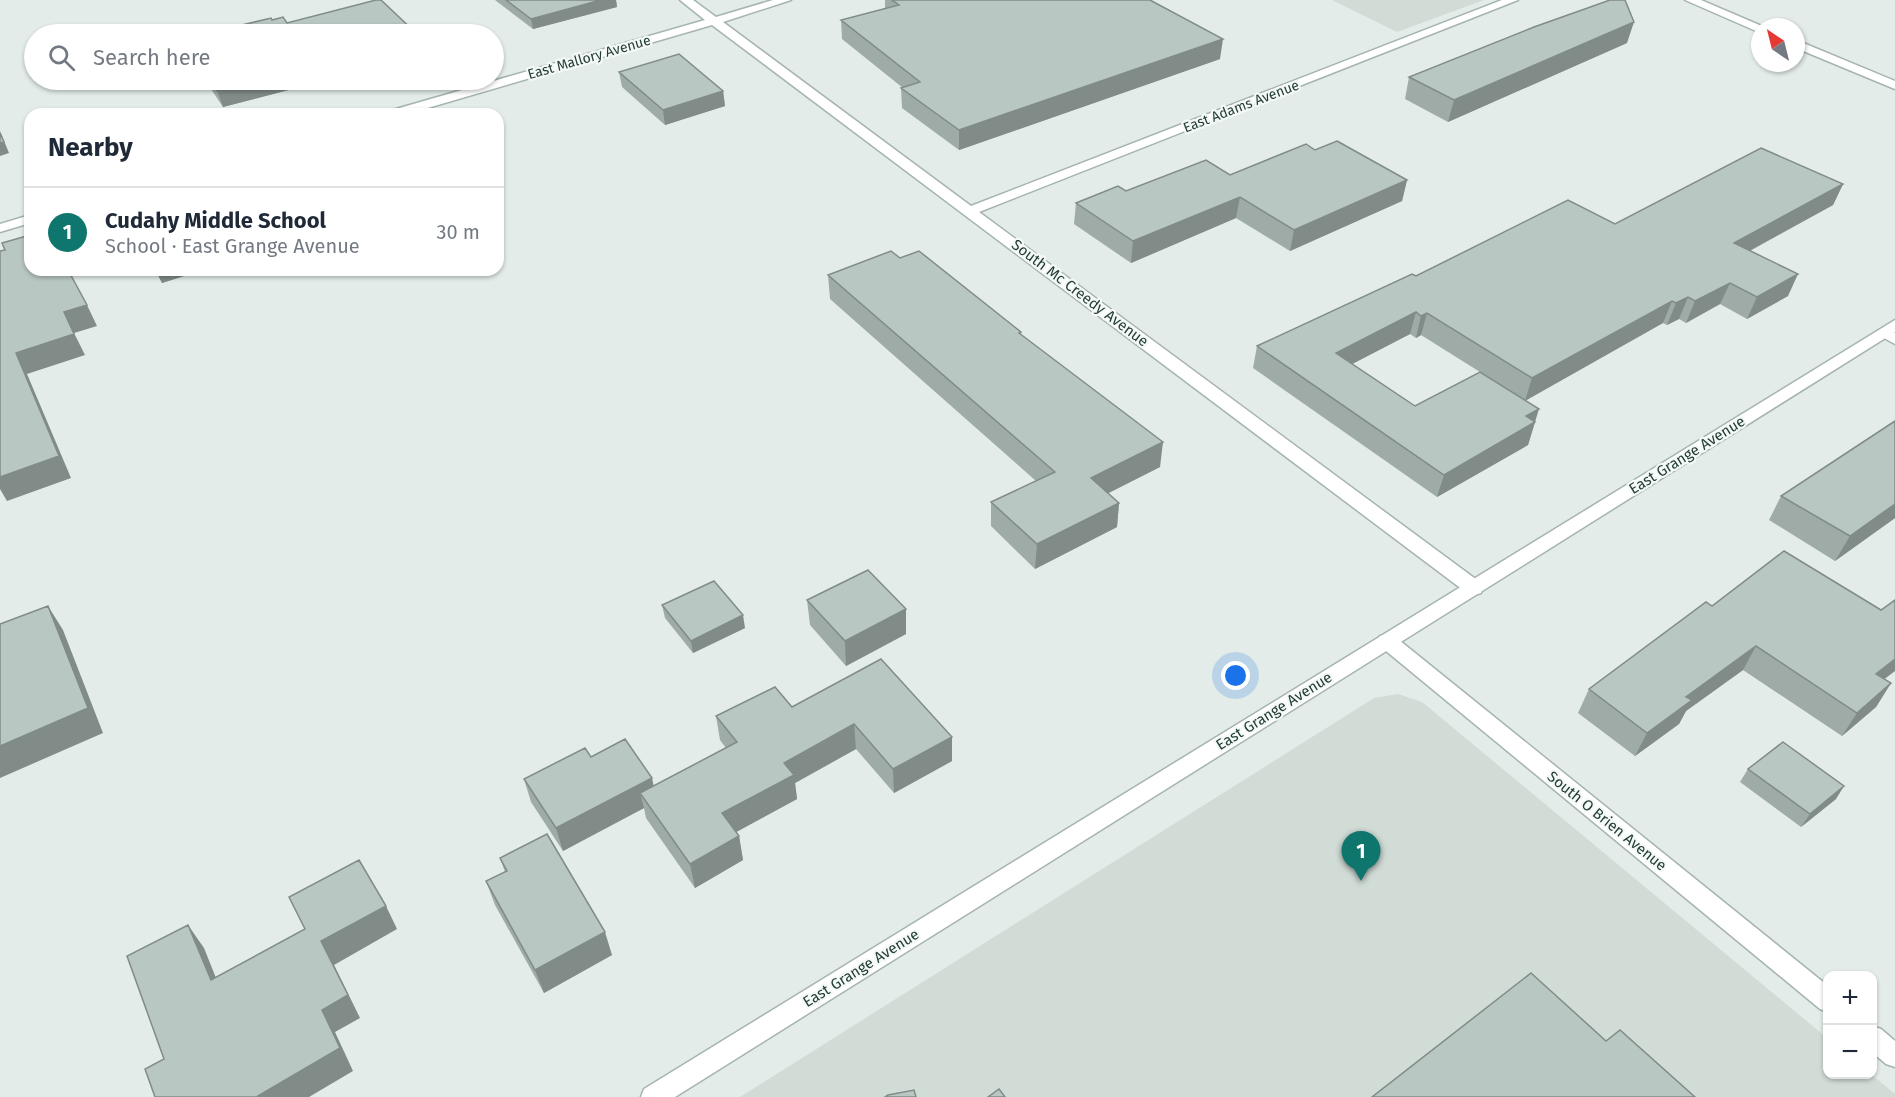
<!DOCTYPE html>
<meta charset="utf-8">
<style>
body{margin:0;font-family:"Fira Sans",sans-serif;background:#f6f6f7;color:#1f2937}
.controls{position:absolute;right:18px;bottom:18px;display:grid;overflow:hidden;border-radius:12px;box-shadow:0 2px 4px #0004}
.controls button{width:54px;height:54px;display:grid;place-items:center;padding:0;border:0;border-bottom:2px solid #e0e1e3;background:#fff;color:#1f2937;font:30px sans-serif}
.compass{position:absolute;left:1751px;top:18px;width:54px;height:54px;border-radius:50%;background:#fff;box-shadow:0 2px 4px #0004;rotate:325deg}
.you{position:absolute;left:1236px;top:676px;width:21px;height:21px;margin:-15px;border:4px solid #fff;border-radius:50%;background:#1a73e8;box-shadow:0 0 0 9px #1a73e833}
.badge{display:grid;place-items:center;width:39px;height:39px;border-radius:50%;background:#0f766e;color:#fff;font-size:20px;font-weight:700}
.pin{position:absolute;translate:-50% -50px;filter:drop-shadow(0 2px 3px #0008)}
.pin::after{content:'';position:absolute;top:32px;width:21px;height:18px;background:inherit;clip-path:polygon(0 0,100% 0,50% 100%)}
.list{margin:0;padding:0;list-style:none}
h2{display:flex;justify-content:space-between;align-items:center;height:78px;margin:0;padding:0 24px;font-size:26px}
h2 small{font-size:20px;font-weight:400;color:#747a83}
.list li{display:grid;grid-template-columns:39px 1fr auto;gap:18px;align-items:center;box-sizing:border-box;height:90px;padding:0 24px;border-top:2px solid #e0e1e3}
.list b{display:block;font-size:22px;white-space:nowrap}
.list p{margin:0;font-size:20px;white-space:nowrap;color:#747a83}
.list em{font-size:20px;font-style:normal;color:#747a83}
.icon{flex:none;width:33px;height:33px;fill:none;stroke:currentColor;stroke-width:2;stroke-linecap:round;stroke-linejoin:round}
.map{position:relative;flex:none;width:1895px;height:1097px;overflow:hidden}
.search{position:absolute;background:#fff;box-shadow:0 2px 4px #0004;left:24px;top:24px;width:480px;height:66px;display:flex;align-items:center;gap:15px;box-sizing:border-box;padding:0 21px;border-radius:33px;color:#747a83;font-size:22px}
.panel{position:absolute;background:#fff;box-shadow:0 2px 4px #0004;left:24px;top:108px;width:480px;height:168px;border-radius:18px}
.map>svg:first-child{display:block}
.built{fill:#d1dcd7}
.lines{fill:none;stroke-linecap:round;stroke-linejoin:round}
.minor-casing{stroke:#a6b4af;stroke-width:3}
.tertiary-casing{stroke:#a6b4af;stroke-width:3}
.minor{fill:#fff;fill-rule:evenodd}
.tertiary{fill:#fff;fill-rule:evenodd}
.wall{fill:#9eaba6;fill-rule:evenodd}
.shaded-wall{fill:#818b87}
.building{fill:#b8c7c1;stroke:#818b87;stroke-width:1.5}
.labels{text-anchor:middle;stroke-width:4.5;stroke-linejoin:round;paint-order:stroke}
.far-street-label{font-size:14px;fill:#233d36;stroke:#f4f9f6}
.street-label{font-size:15px;fill:#233d36;stroke:#f4f9f6}
</style>
<div class="map">
<svg width="1895" height="1097" viewBox="0 0 1895 1097">
<rect width="100%" height="100%" fill="#e3ece8"/>
<path class="built" d="M 1332,0 L 1484,0 L 1397,32 Z
M 1398,694 L 1422,702 L 1827,1038 L 1828,1074 L 1872,1075 L 1895,1094 L 1895,1097 L 740,1097 L 1374,698 Z"/>
<g class="lines">
<defs>
<path id="minor" d="M 680,0 L 693,0 L 716,17 L 773,0 L 791,0 L 723,22 L 971,206 L 1502,0 L 1518,0 L 979,212 L 1481,583 L 1483,588 L 1481,593 L 1474,595 L 1467,593 L 712,25 L 407,114 L 387,114 L 389,111 L 705,20 Z
M 1685,0 L 1701,0 L 1764,27 L 1760,27 L 1760,32 L 1756,31 Z
M 1796,40 L 1895,81 L 1895,89 L 1796,48 Z
M 30,215 L 30,223 L 0,232 L 0,224 Z
M 1883,328 L 1895,333 L 1895,344 L 1875,333 Z
M 1387,634 L 1394,636 L 1828,986 L 1828,1012 L 1820,1009 L 1380,646 L 1377,641 L 1380,636 Z
M 1872,1026 L 1881,1029 L 1895,1041 L 1895,1067 L 1886,1064 L 1872,1052 Z"/>
<path id="tertiary" d="M 1895,320 L 1895,332 L 675,1097 L 641,1097 L 644,1089 Z"/>
</defs>
<use href="#minor" class="minor-casing"/>
<use href="#tertiary" class="tertiary-casing"/>
<use href="#minor" class="minor"/>
<use href="#tertiary" class="tertiary"/>
</g>
<path class="wall" d="M 495,0 L 616,0 L 617,7 L 533,29 Z
M 885,0 L 1150,0 L 1220,59 L 959,150 L 902,108 L 901,88 L 903,88 L 842,39 L 841,20 L 885,8 Z
M 1627,43 L 1448,122 L 1405,99 L 1409,77 Z
M 619,72 L 723,91 L 725,106 L 665,125 L 622,87 Z
M 205,80 L 317,80 L 299,84 L 300,87 L 223,107 Z
M 1315,150 L 1407,180 L 1402,201 L 1290,251 L 1236,218 L 1131,263 L 1074,224 L 1076,203 L 1126,191 L 1230,175 Z
M 1843,184 L 1833,205 L 1750,251 L 1788,296 L 1747,319 L 1720,304 L 1686,323 L 1679,319 L 1667,325 L 1663,323 L 1525,400 L 1535,422 L 1528,445 L 1437,497 L 1253,368 L 1257,346 L 1416,276 L 1615,224 ZM 1410,334 L 1416,338 L 1421,335 L 1480,372 L 1415,406 L 1352,364 Z
M 900,258 L 1021,332 L 1021,334 L 1160,467 L 1108,493 L 1119,503 L 1117,527 L 1035,569 L 991,526 L 991,502 L 1036,481 L 830,299 L 828,275 Z
M 155,270 L 203,270 L 162,283 Z
M 1781,496 L 1895,518 L 1835,561 L 1769,520 Z
M 807,600 L 906,634 L 846,666 L 810,625 Z
M 662,605 L 745,628 L 693,653 L 665,618 Z
M 1712,606 L 1884,679 L 1891,683 L 1876,707 L 1842,736 L 1743,670 L 1686,711 L 1679,724 L 1635,756 L 1578,713 L 1589,689 Z
M 881,659 L 952,761 L 894,793 L 856,749 L 795,783 L 797,799 L 736,832 L 739,836 L 743,860 L 695,888 L 646,818 L 644,808 L 563,851 L 531,802 L 524,779 L 654,786 L 726,748 L 720,740 L 716,716 L 792,707 Z
M 1748,769 L 1836,799 L 1801,827 L 1740,782 Z
M 500,858 L 612,955 L 544,993 L 495,905 L 486,881 L 505,872 Z"/>
<path class="shaded-wall" d="M 601,0 L 616,0 L 617,7 L 533,29 L 531,19 Z
M 1634,22 L 1627,43 L 1448,122 L 1454,100 Z
M 1223,39 L 1220,59 L 959,150 L 959,130 Z
M 261,80 L 317,80 L 299,84 L 300,87 L 223,107 L 217,91 Z
M 723,91 L 725,106 L 665,125 L 663,110 Z
M 0,131 L 9,153 L 0,156 Z
M 1407,180 L 1402,201 L 1290,251 L 1294,230 Z
M 1843,184 L 1833,205 L 1725,264 L 1734,243 Z
M 1240,197 L 1236,218 L 1131,263 L 1133,241 Z
M 156,270 L 203,270 L 162,283 Z
M 1798,274 L 1788,296 L 1747,319 L 1757,297 Z
M 1730,283 L 1720,304 L 1686,323 L 1695,301 Z
M 1688,297 L 1679,319 L 1667,325 L 1676,303 Z
M 1672,301 L 1663,323 L 1525,401 L 1532,378 Z
M 87,305 L 97,326 L 74,333 L 85,355 L 27,374 L 71,478 L 7,501 L 0,489 L 0,477 L 16,353 L 64,312 Z
M 1416,312 L 1410,334 L 1331,375 L 1336,353 Z
M 1427,313 L 1421,335 L 1416,338 L 1421,316 Z
M 1539,409 L 1528,445 L 1437,497 L 1444,475 L 1526,416 Z
M 1163,442 L 1160,467 L 1089,503 L 1091,478 Z
M 1119,503 L 1117,527 L 1035,569 L 1037,544 Z
M 1895,504 L 1895,518 L 1835,561 L 1850,536 Z
M 48,606 L 63,630 L 103,733 L 0,778 L 0,746 Z
M 906,609 L 906,634 L 846,666 L 845,641 Z
M 743,615 L 745,628 L 693,653 L 691,641 Z
M 1756,646 L 1743,670 L 1686,711 L 1679,724 L 1635,756 L 1647,733 L 1686,697 Z
M 1895,659 L 1895,671 L 1861,697 L 1876,674 Z
M 1891,683 L 1876,707 L 1842,736 L 1857,713 Z
M 854,724 L 856,749 L 795,783 L 797,799 L 727,837 L 722,813 L 784,763 Z
M 952,737 L 952,761 L 894,793 L 893,769 Z
M 652,778 L 657,801 L 640,793 L 644,808 L 563,851 L 556,828 Z
M 1844,786 L 1836,799 L 1801,827 L 1810,814 Z
M 739,836 L 743,860 L 695,888 L 690,864 Z
M 386,906 L 397,929 L 334,965 L 360,1018 L 335,1032 L 353,1071 L 309,1097 L 259,1097 L 258,1096 L 322,1010 L 321,941 Z
M 188,925 L 204,948 L 226,1003 L 211,980 Z
M 605,932 L 612,955 L 544,993 L 535,970 Z"/>
<path class="building" d="M 376,0 L 381,0 L 417,34 L 205,34 L 271,18 L 272,20 L 283,17 L 287,23 Z
M 506,0 L 601,0 L 531,19 Z
M 892,0 L 1150,0 L 1223,39 L 959,130 L 901,88 L 920,82 L 841,20 L 899,5 Z
M 1610,0 L 1625,0 L 1634,22 L 1454,100 L 1409,77 L 1534,27 Z
M 679,54 L 723,91 L 663,110 L 619,72 Z
M 210,80 L 261,80 L 217,91 Z
M 0,133 L 4,142 L 0,143 Z
M 1337,141 L 1407,180 L 1294,230 L 1240,197 L 1133,241 L 1076,203 L 1118,186 L 1126,191 L 1206,160 L 1230,175 L 1306,144 L 1315,150 Z
M 1761,148 L 1843,184 L 1734,243 L 1798,274 L 1757,297 L 1730,283 L 1695,301 L 1688,297 L 1676,303 L 1672,301 L 1532,378 L 1427,313 L 1421,316 L 1416,312 L 1336,353 L 1415,406 L 1480,372 L 1539,409 L 1526,416 L 1535,422 L 1444,475 L 1257,346 L 1412,274 L 1416,276 L 1568,200 L 1615,224 Z
M 30,235 L 30,270 L 68,270 L 87,305 L 64,312 L 74,334 L 16,353 L 59,456 L 0,477 L 0,251 L 5,250 L 2,243 Z
M 891,251 L 900,258 L 919,251 L 1021,332 L 1019,333 L 1163,442 L 1091,478 L 1119,503 L 1037,544 L 991,502 L 1055,472 L 828,275 Z
M 1895,421 L 1895,504 L 1850,536 L 1781,496 Z
M 1784,551 L 1881,610 L 1895,600 L 1895,659 L 1876,674 L 1891,683 L 1857,713 L 1756,646 L 1686,697 L 1692,700 L 1647,733 L 1589,689 L 1706,602 L 1712,606 Z
M 868,570 L 906,609 L 845,641 L 807,600 Z
M 714,581 L 743,615 L 691,641 L 662,605 Z
M 48,606 L 88,708 L 0,746 L 0,624 Z
M 881,659 L 952,737 L 893,769 L 854,724 L 784,763 L 794,775 L 722,813 L 739,836 L 690,864 L 640,793 L 737,742 L 716,716 L 775,687 L 792,707 Z
M 625,739 L 652,778 L 556,828 L 524,779 L 585,748 L 591,757 Z
M 1783,742 L 1844,786 L 1810,814 L 1748,769 Z
M 547,834 L 605,932 L 535,970 L 486,881 L 507,871 L 500,858 Z
M 359,860 L 386,906 L 321,941 L 348,995 L 322,1010 L 340,1048 L 258,1096 L 259,1097 L 155,1097 L 145,1069 L 164,1059 L 127,956 L 188,925 L 211,980 L 305,929 L 289,897 Z
M 1531,973 L 1606,1041 L 1620,1030 L 1695,1097 L 1372,1097 Z
M 999,1089 L 1005,1097 L 988,1097 Z
M 914,1090 L 916,1097 L 885,1097 L 888,1095 Z"/>
<g class="labels">
<g class="far-street-label">
<text transform="translate(589 57) rotate(-16)" y="5">East Mallory Avenue</text>
<text transform="translate(1241 106) rotate(-21)" y="5">East Adams Avenue</text>
</g>
<g class="street-label">
<text transform="translate(1080 293) rotate(37)" y="5">South Mc Creedy Avenue</text>
<text transform="translate(1687 455) rotate(-32)" y="5">East Grange Avenue</text>
<text transform="translate(1274 711) rotate(-32)" y="5">East Grange Avenue</text>
<text transform="translate(1607 821) rotate(39)" y="5">South O Brien Avenue</text>
<text transform="translate(861 968) rotate(-32)" y="5">East Grange Avenue</text>
</g>
</g>
</svg>
<div class="controls">
<button>+</button>
<button>−</button>
</div>
<svg class="compass" viewBox="-18 -18 36 36"><path d="M0-13l5 13h-10z" fill="#e53935"/><path d="M0 13l5-13h-10z" fill="#747a83"/></svg>
<div class="you"></div>
<div class="pin badge" style="left:1361px;top:881px">1</div>
<div class="search"><svg class="icon" aria-label="search" viewBox="0 0 24 24"><circle cx="10" cy="10" r="6"/><path d="M15 15l6 6"/></svg>Search here</div>
<section class="panel">
<h2>Nearby<small></small></h2>
<ul class="list">
<li><span class="badge">1</span><div><b>Cudahy Middle School</b><p>School · East Grange Avenue</p></div><em>30 m</em></li>
</ul>
</section>
</div>
